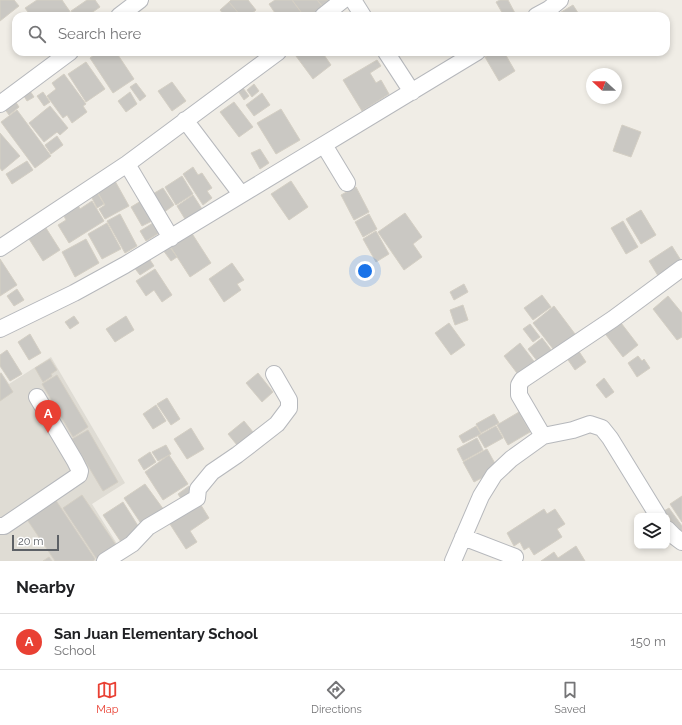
<!DOCTYPE html>
<style>
body{margin:0;font-family:Raleway,sans-serif;background:#f6f6f6;color:#202124}
.controls{position:absolute;right:12px;bottom:12px;display:grid;overflow:hidden;border-radius:8px;box-shadow:0 2px 6px #0003}
.controls button{width:36px;height:36px;display:grid;place-items:center;padding:0;border:0;border-bottom:1px solid #e0e0e0;background:#fff;color:#202124;font:20px sans-serif}
.compass{position:absolute;left:586px;top:68px;width:36px;height:36px;border-radius:50%;background:#fff;box-shadow:0 2px 6px #0003;rotate:291deg}
.scale{position:absolute;left:12px;bottom:10px;width:47px;box-sizing:border-box;padding-left:4px;border:2px solid #5d6166;border-top:0;font-size:11px;line-height:14px;white-space:nowrap;color:#5d6166;-webkit-text-stroke:3px #fff;paint-order:stroke}
.you{position:absolute;left:365px;top:271px;width:14px;height:14px;margin:-10px;border:3px solid #fff;border-radius:50%;background:#1a73e8;box-shadow:0 0 0 6px #1a73e833}
.badge{display:grid;place-items:center;width:26px;height:26px;border-radius:50%;background:#e94033;color:#fff;font-size:13px;font-weight:700}
.pin{position:absolute;translate:-50% -33px;filter:drop-shadow(0 1px 2px #0008)}
.pin::after{content:'';position:absolute;top:21px;width:14px;height:12px;background:inherit;clip-path:polygon(0 0,100% 0,50% 100%)}
.list{margin:0;padding:0;list-style:none}
h2{display:flex;justify-content:space-between;align-items:center;height:52px;margin:0;padding:0 16px;font-size:17px}
h2 small{font-size:13px;font-weight:400;color:#757577}
.list li{display:grid;grid-template-columns:26px 1fr auto;gap:12px;align-items:center;box-sizing:border-box;height:56px;padding:0 16px;border-top:1px solid #e0e0e0}
.list b{display:block;font-size:15px;white-space:nowrap}
.list p{margin:0;font-size:13px;white-space:nowrap;color:#757577}
.list em{font-size:13px;font-style:normal;color:#757577}
.icon{flex:none;width:22px;height:22px;fill:none;stroke:currentColor;stroke-width:2;stroke-linecap:round;stroke-linejoin:round}
.map{position:relative;flex:none;width:682px;height:561px;overflow:hidden}
.search{position:absolute;background:#fff;box-shadow:0 2px 6px #0003;left:12px;right:12px;top:12px;height:44px;display:flex;align-items:center;gap:10px;box-sizing:border-box;padding:0 14px;border-radius:12px;color:#757577;font-size:15px}
.sheet{height:108px;background:#fff}
nav{display:flex;justify-content:space-around;align-items:center;box-sizing:border-box;height:56px;border-top:1px solid #e0e0e0;background:#fff;font-size:11px;color:#757577}
nav a{display:grid;justify-items:center;gap:2px}
nav .on{color:#e94033}
.map>svg:first-child{display:block}
.education{fill:#dfdcd4}
.building{fill:#cac8c3;stroke:#d4cfc4}
.lines{fill:none;stroke-linecap:round;stroke-linejoin:round}
.minor-casing{stroke:#b6b8bc;stroke-width:18}
.minor{stroke:#fff;stroke-width:16}
</style>
<div class="map">
<svg width="682" height="561" viewBox="0 0 682 561">
<rect width="100%" height="100%" fill="#f0ede6"/>
<path class="education" d="M 51,357 L 125,483 L 92,504 L 119,547 L 99,561 L 0,561 L 0,373 L 1,372 L 9,384 Z"/>
<path class="building" d="M 0,0 L 14,0 L 19,6 L 0,21 Z
M 37,0 L 62,0 L 73,16 L 31,16 L 25,8 Z
M 87,0 L 95,0 L 100,7 L 87,16 L 75,16 L 71,11 Z
M 231,0 L 248,0 L 256,10 L 249,16 L 241,16 L 229,2 Z
M 275,0 L 292,0 L 304,16 L 277,16 L 269,4 Z
M 292,0 L 317,0 L 324,8 L 313,16 L 304,16 Z
M 317,0 L 334,0 L 324,8 Z
M 500,0 L 508,0 L 516,15 L 514,16 L 504,16 L 496,2 Z
M 229,2 L 241,16 L 225,16 L 220,10 Z
M 573,5 L 580,16 L 560,16 L 558,14 Z
M 98,52 L 116,52 L 134,79 L 113,93 L 90,58 Z
M 293,52 L 322,52 L 331,65 L 313,79 Z
M 494,52 L 504,52 L 515,71 L 499,81 L 485,57 Z
M 377,60 L 381,66 L 370,73 L 376,83 L 381,80 L 389,94 L 362,111 L 343,80 Z
M 86,62 L 105,89 L 86,102 L 68,74 Z
M 64,74 L 86,104 L 83,106 L 87,112 L 72,123 L 67,115 L 63,118 L 47,96 L 56,89 L 52,83 Z
M 172,82 L 186,101 L 172,111 L 158,91 Z
M 136,83 L 146,96 L 140,101 L 130,87 Z
M 254,84 L 259,91 L 252,97 L 247,90 Z
M 243,88 L 249,96 L 244,100 L 238,91 Z
M 30,91 L 34,97 L 27,101 L 24,96 Z
M 43,92 L 50,102 L 44,106 L 37,96 Z
M 130,92 L 137,104 L 126,112 L 118,101 Z
M 262,93 L 270,105 L 254,116 L 246,105 Z
M 15,101 L 19,107 L 9,115 L 4,108 Z
M 234,102 L 253,127 L 239,137 L 220,112 Z
M 50,106 L 68,128 L 60,135 L 57,132 L 44,142 L 29,123 Z
M 281,109 L 300,140 L 276,154 L 257,123 Z
M 17,110 L 51,156 L 35,168 L 1,122 Z
M 622,125 L 641,132 L 631,157 L 613,151 Z
M 0,133 L 20,156 L 2,171 L 0,168 Z
M 57,136 L 63,145 L 51,154 L 45,145 Z
M 260,149 L 269,163 L 260,169 L 251,153 Z
M 27,161 L 33,170 L 12,184 L 6,174 Z
M 193,167 L 198,175 L 202,173 L 212,188 L 207,191 L 212,198 L 203,205 L 183,174 Z
M 182,176 L 193,194 L 176,205 L 165,187 Z
M 115,181 L 129,206 L 105,219 L 99,209 L 105,205 L 97,191 Z
M 291,181 L 308,207 L 289,220 L 271,194 Z
M 356,187 L 369,212 L 354,220 L 341,195 Z
M 163,188 L 174,205 L 163,213 L 151,195 Z
M 95,189 L 104,204 L 97,208 L 89,192 Z
M 193,195 L 202,209 L 185,219 L 177,206 Z
M 92,201 L 104,221 L 69,243 L 58,225 L 66,220 L 63,214 L 78,205 L 80,209 Z
M 141,201 L 152,221 L 142,226 L 131,207 Z
M 641,210 L 656,235 L 641,244 L 626,219 Z
M 405,213 L 422,237 L 413,244 L 422,257 L 404,270 L 378,232 Z
M 120,214 L 137,246 L 125,253 L 107,221 Z
M 369,214 L 377,229 L 363,237 L 355,222 Z
M 623,221 L 638,247 L 626,254 L 611,228 Z
M 107,223 L 121,249 L 102,259 L 88,234 Z
M 153,223 L 159,233 L 146,241 L 140,231 Z
M 46,228 L 60,250 L 43,261 L 29,239 Z
M 376,231 L 389,254 L 376,262 L 363,239 Z
M 191,232 L 211,263 L 190,277 L 170,246 Z
M 86,239 L 99,263 L 75,277 L 62,252 Z
M 169,246 L 177,257 L 171,261 L 163,250 Z
M 672,246 L 682,262 L 660,279 L 649,261 Z
M 148,257 L 154,266 L 140,275 L 133,266 Z
M 0,259 L 17,285 L 0,296 Z
M 232,263 L 244,280 L 237,284 L 241,290 L 224,302 L 209,279 Z
M 155,269 L 172,295 L 162,302 L 154,290 L 146,296 L 136,281 Z
M 464,284 L 468,292 L 454,300 L 450,292 Z
M 17,289 L 24,300 L 14,306 L 7,296 Z
M 542,295 L 551,307 L 533,320 L 524,308 Z
M 668,296 L 682,313 L 682,337 L 677,340 L 653,309 Z
M 463,305 L 468,320 L 455,325 L 450,310 Z
M 554,306 L 578,338 L 557,354 L 533,323 Z
M 74,316 L 79,323 L 70,329 L 65,322 Z
M 126,316 L 134,330 L 115,342 L 106,329 Z
M 618,319 L 638,345 L 623,357 L 603,331 Z
M 449,323 L 465,345 L 451,355 L 435,333 Z
M 530,324 L 540,337 L 533,342 L 523,329 Z
M 30,334 L 41,353 L 29,360 L 18,342 Z
M 542,338 L 555,355 L 541,366 L 528,349 Z
M 520,343 L 536,364 L 520,377 L 504,356 Z
M 7,350 L 22,374 L 10,381 L 0,366 L 0,355 Z
M 578,350 L 586,362 L 575,370 L 566,357 Z
M 638,356 L 642,361 L 644,359 L 650,368 L 637,377 L 628,363 Z
M 50,359 L 57,370 L 51,374 L 52,376 L 43,382 L 35,368 Z
M 1,373 L 13,392 L 0,401 L 0,374 Z
M 258,373 L 273,392 L 262,402 L 246,383 Z
M 57,375 L 88,427 L 73,437 L 42,384 Z
M 604,378 L 614,392 L 606,398 L 596,385 Z
M 167,398 L 180,419 L 171,425 L 157,404 Z
M 156,405 L 166,421 L 153,429 L 143,414 Z
M 519,412 L 530,432 L 508,445 L 497,425 Z
M 494,414 L 499,423 L 481,433 L 476,424 Z
M 244,421 L 253,432 L 237,445 L 228,434 Z
M 476,426 L 481,434 L 463,443 L 459,436 Z
M 496,426 L 503,438 L 485,448 L 478,436 Z
M 191,428 L 204,449 L 187,459 L 174,439 Z
M 88,430 L 118,482 L 103,491 L 72,439 Z
M 477,438 L 483,450 L 463,461 L 457,449 Z
M 166,445 L 171,454 L 158,461 L 152,452 Z
M 487,449 L 498,469 L 474,482 L 463,462 Z
M 150,452 L 156,462 L 144,470 L 138,460 Z
M 169,455 L 188,484 L 163,500 L 145,472 Z
M 145,484 L 164,510 L 142,525 L 124,498 Z
M 189,486 L 195,495 L 184,503 L 178,494 Z
M 82,495 L 116,545 L 96,558 L 63,508 Z
M 682,496 L 682,522 L 670,504 Z
M 55,499 L 95,559 L 93,561 L 55,561 L 26,518 Z
M 123,502 L 140,529 L 121,542 L 103,515 Z
M 199,502 L 209,518 L 190,531 L 197,542 L 186,549 L 168,521 Z
M 669,508 L 682,526 L 682,530 L 679,532 L 664,511 Z
M 544,509 L 547,514 L 555,509 L 565,524 L 557,529 L 562,537 L 534,555 L 529,547 L 524,550 L 520,542 L 514,546 L 507,533 Z
M 576,546 L 585,561 L 541,561 L 554,552 L 558,558 Z
M 49,557 L 52,561 L 43,561 Z"/>
<g class="lines">
<defs>
<path id="minor" d="M 353,0 L 363,16
M 119,16 L 140,0
M 323,16 L 343,0
M 536,16 L 549,9 L 560,0
M 386,52 L 412,92
M 0,104 L 70,52
M 185,120 L 241,194
M 324,145 L 347,183
M 127,164 L 171,238
M 0,248 L 127,164 L 278,52
M 0,329 L 74,293 L 125,265 L 477,52
M 543,436 L 519,395 L 519,385 L 522,380 L 613,319 L 682,268
M 0,526 L 4,526 L 79,475 L 80,471 L 75,461 L 37,397
M 667,529 L 674,536 L 682,542
M 463,537 L 515,557
M 105,561 L 132,544 L 148,527 L 197,498 L 198,489 L 212,472 L 237,455 L 277,424 L 289,408 L 289,400 L 274,374
M 453,561 L 481,496 L 494,475 L 511,459 L 543,436 L 573,430 L 590,424 L 602,428 L 610,438 L 658,516"/>
</defs>
<use href="#minor" class="minor-casing"/>
<use href="#minor" class="minor"/>
</g>
</svg>
<div class="controls">
<button><svg class="icon" aria-label="layers" viewBox="0 0 24 24"><path d="M12 4l9 5-9 5-9-5zM3 14l9 5 9-5"/></svg></button>
</div>
<svg class="compass" viewBox="-18 -18 36 36"><path d="M0-13l5 13h-10z" fill="#e53935"/><path d="M0 13l5-13h-10z" fill="#757577"/></svg>
<div class="scale">20 m</div>
<div class="you"></div>
<div class="pin badge" style="left:48px;top:433px">A</div>
<div class="search"><svg class="icon" aria-label="search" viewBox="0 0 24 24"><circle cx="10" cy="10" r="6"/><path d="M15 15l6 6"/></svg>Search here</div>
</div>
<section class="sheet">
<h2>Nearby<small></small></h2>
<ul class="list">
<li><span class="badge">A</span><div><b>San Juan Elementary School</b><p>School</p></div><em>150 m</em></li>
</ul>
</section>
<nav>
<a class="on"><svg class="icon" aria-label="map" viewBox="0 0 24 24"><path d="M3 6l6-2 6 2 6-2v14l-6 2-6-2-6 2zM9 4v14M15 6v14"/></svg>Map</a>
<a><svg class="icon" aria-label="directions" viewBox="0 0 24 24"><path d="M12 3l9 9-9 9-9-9zM9 14v-3h6M13 9l2 2-2 2"/></svg>Directions</a>
<a><svg class="icon" aria-label="saved" viewBox="0 0 24 24"><path d="M7 4h10v16l-5-4-5 4z"/></svg>Saved</a>
</nav>
